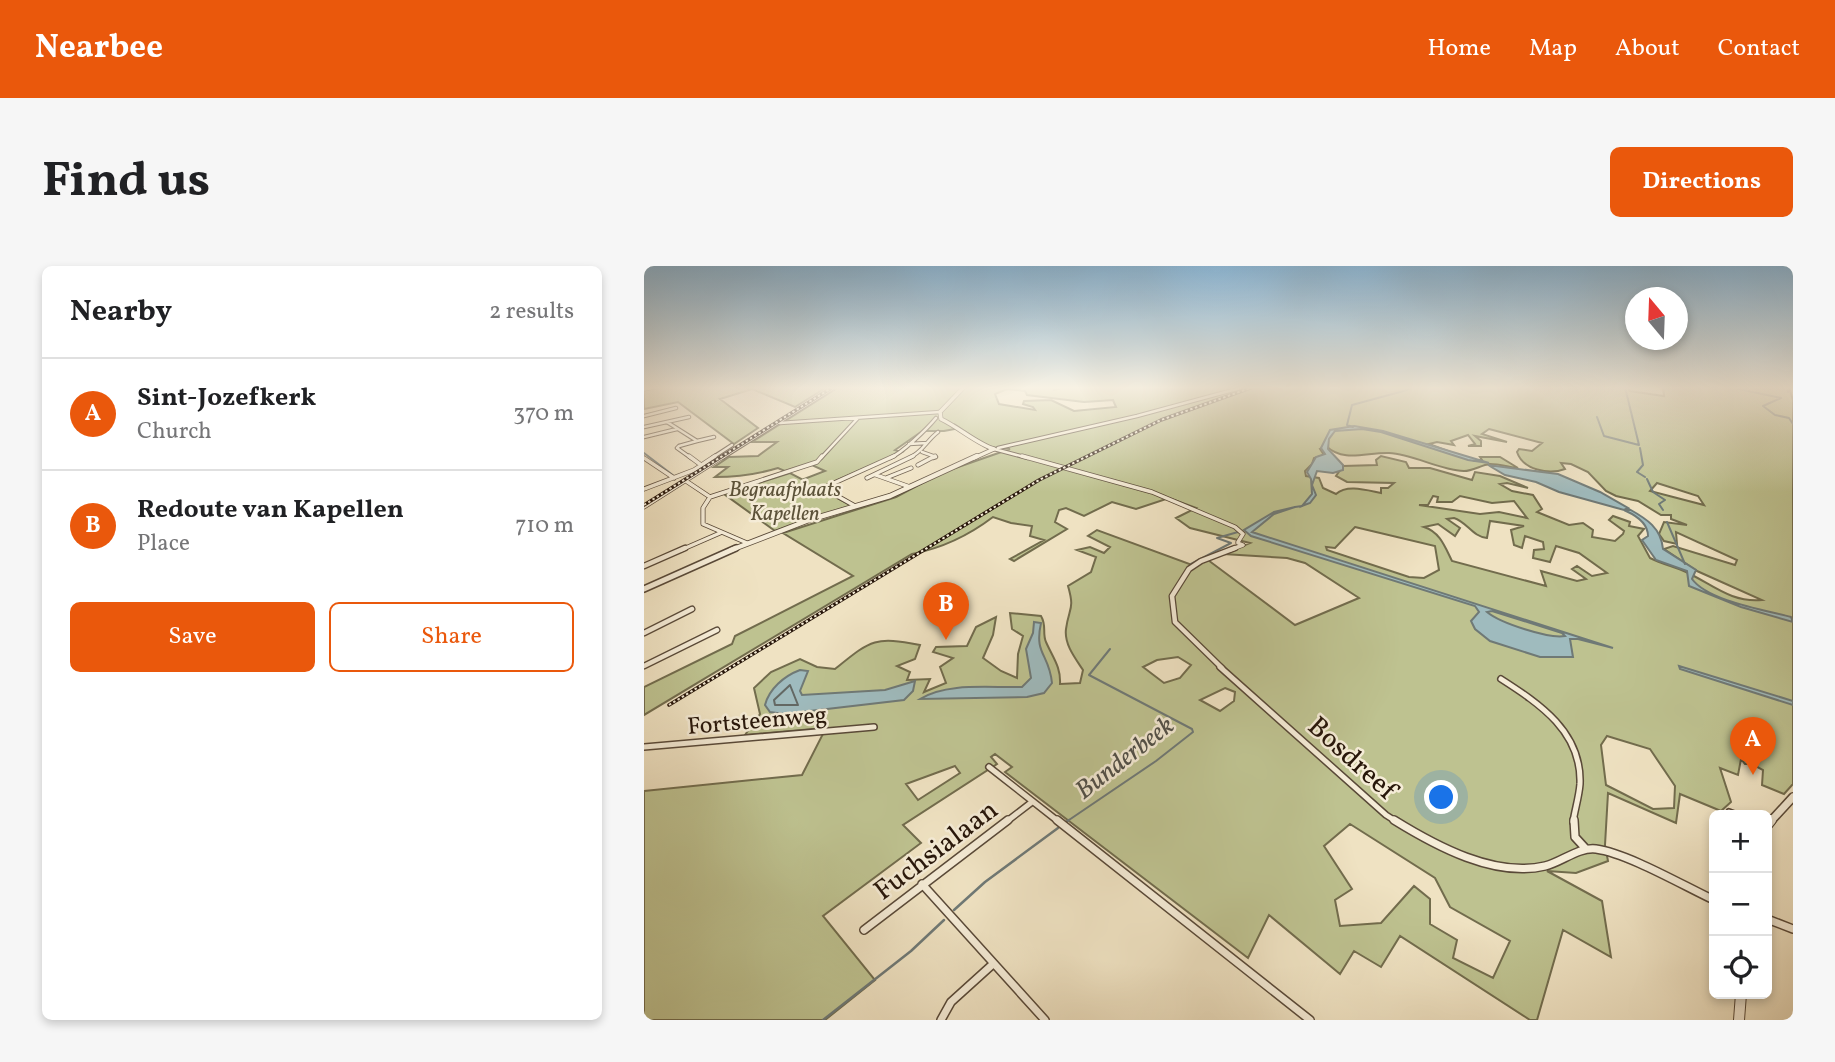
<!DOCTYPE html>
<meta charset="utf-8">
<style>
body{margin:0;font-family:Vollkorn,serif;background:#f6f6f6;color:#202124}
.controls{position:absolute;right:21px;bottom:21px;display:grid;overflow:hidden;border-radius:10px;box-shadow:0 4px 10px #0003}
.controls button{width:63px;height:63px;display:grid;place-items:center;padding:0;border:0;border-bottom:2px solid #e0e0e0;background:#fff;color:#202124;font:35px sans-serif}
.compass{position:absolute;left:981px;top:21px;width:63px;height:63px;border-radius:50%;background:#fff;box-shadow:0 4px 10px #0003;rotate:341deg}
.you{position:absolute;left:798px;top:532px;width:24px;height:24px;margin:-18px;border:5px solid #fff;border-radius:50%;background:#1a73e8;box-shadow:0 0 0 10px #1a73e833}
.badge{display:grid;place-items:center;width:46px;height:46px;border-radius:50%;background:#ea580c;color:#fff;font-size:23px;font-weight:700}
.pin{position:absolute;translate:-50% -58px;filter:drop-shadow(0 2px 4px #0008)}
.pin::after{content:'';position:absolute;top:37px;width:24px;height:21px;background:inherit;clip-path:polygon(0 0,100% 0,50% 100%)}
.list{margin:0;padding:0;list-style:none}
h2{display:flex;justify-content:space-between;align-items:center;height:91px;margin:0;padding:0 28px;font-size:30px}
h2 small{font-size:23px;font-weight:400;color:#757577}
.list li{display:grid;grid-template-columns:46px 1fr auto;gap:21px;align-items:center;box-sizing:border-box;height:112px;padding:0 28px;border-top:2px solid #e0e0e0}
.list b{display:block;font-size:26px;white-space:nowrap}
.list p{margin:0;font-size:23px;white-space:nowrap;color:#757577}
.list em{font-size:23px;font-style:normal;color:#757577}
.actions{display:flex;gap:14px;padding:21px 28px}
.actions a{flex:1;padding:16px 0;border:2px solid #ea580c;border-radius:10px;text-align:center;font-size:24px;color:#ea580c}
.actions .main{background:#ea580c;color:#fff}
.icon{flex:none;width:38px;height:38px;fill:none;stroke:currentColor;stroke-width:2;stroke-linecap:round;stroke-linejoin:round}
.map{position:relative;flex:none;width:1149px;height:754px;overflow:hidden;border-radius:10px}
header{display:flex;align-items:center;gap:42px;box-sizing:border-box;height:98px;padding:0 35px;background:#ea580c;color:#fff}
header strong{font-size:33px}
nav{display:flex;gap:38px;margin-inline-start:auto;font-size:24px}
.intro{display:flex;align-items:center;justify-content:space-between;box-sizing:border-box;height:168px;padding:0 42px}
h1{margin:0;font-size:49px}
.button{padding:18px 32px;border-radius:10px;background:#ea580c;color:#fff;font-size:24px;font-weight:700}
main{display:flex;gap:42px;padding:0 42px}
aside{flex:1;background:#fff;border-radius:10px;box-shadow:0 4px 10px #0003}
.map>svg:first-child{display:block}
.green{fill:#bec290;stroke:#726c4d;stroke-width:2;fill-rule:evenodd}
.water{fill:#9fbbbe;stroke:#6f7976;stroke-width:2;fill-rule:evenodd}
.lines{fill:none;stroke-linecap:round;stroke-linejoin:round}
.shore{stroke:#636864;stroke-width:2}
.stream-far1{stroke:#6f7976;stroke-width:2}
.stream{stroke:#6f7976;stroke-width:2.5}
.minor-far4-casing{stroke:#594938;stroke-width:4.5}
.minor-far3-casing{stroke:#594938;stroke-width:5}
.minor-far2-casing{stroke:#594938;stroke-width:7}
.minor-far1-casing{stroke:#594938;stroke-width:8}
.minor-casing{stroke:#594938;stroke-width:10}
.tertiary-far4-casing{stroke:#594938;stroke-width:5}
.tertiary-far3-casing{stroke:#594938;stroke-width:6}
.tertiary-far2-casing{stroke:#594938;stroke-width:8}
.tertiary-far1-casing{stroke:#594938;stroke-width:10}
.tertiary-casing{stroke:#594938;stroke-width:12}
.secondary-casing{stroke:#27160a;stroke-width:5}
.minor-far4{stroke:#f5ecd7;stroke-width:2.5}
.minor-far3{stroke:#f5ecd7;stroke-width:3.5}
.minor-far2{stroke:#f5ecd7;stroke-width:4.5}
.minor-far1{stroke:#f5ecd7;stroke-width:5}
.minor{stroke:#f5ecd7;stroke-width:7}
.tertiary-far4{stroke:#f5ecd7;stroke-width:3.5}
.tertiary-far3{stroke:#f5ecd7;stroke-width:4.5}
.tertiary-far2{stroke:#f5ecd7;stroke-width:5}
.tertiary-far1{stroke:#f5ecd7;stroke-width:7}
.tertiary{stroke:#f5ecd7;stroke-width:10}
.secondary{stroke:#f5ecd7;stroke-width:3.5}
.rail-casing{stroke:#27160a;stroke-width:3.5}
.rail{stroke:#f5ecd7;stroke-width:2;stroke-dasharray:2.5;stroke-linecap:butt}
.labels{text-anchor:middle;stroke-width:5;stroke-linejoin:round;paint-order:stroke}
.far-park-label{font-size:21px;font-style:italic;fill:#5c5239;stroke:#f5ecd7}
.street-label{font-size:24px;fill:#27160a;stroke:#f5ecd7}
.water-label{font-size:26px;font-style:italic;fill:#515049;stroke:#f5ecd7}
.near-street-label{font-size:28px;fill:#27160a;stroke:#f5ecd7}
</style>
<header>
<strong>Nearbee</strong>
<nav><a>Home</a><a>Map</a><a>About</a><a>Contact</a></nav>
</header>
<div class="intro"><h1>Find us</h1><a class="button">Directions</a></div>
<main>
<aside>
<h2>Nearby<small>2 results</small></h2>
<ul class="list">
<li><span class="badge">A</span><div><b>Sint-Jozefkerk</b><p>Church</p></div><em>370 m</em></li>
<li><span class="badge">B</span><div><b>Redoute van Kapellen</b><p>Place</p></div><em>710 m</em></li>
</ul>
<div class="actions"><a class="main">Save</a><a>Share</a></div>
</aside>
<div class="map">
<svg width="1149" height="754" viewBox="0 0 1149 754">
<rect width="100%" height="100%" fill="#efe2c2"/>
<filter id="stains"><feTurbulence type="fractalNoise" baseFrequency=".00286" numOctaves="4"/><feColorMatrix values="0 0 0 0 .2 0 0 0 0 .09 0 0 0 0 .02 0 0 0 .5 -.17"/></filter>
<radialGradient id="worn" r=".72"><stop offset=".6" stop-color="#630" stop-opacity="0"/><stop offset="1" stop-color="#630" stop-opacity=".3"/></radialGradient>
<path class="green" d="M 14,121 L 183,121 L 151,141 L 108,123 L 76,133 L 114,162 L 90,178 L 34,136 L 0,143 L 0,123 Z
M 195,121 L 409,121 L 410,124 L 421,121 L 984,121 L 986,125 L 1020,130 L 1019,121 L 1145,121 L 1149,134 L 1149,518 L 1140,528 L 1118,519 L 1119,504 L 1108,498 L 1101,498 L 1097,493 L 1094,509 L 1076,502 L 1087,536 L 1077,545 L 1036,528 L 1032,557 L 964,527 L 961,579 L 964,595 L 932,607 L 903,605 L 958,635 L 967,691 L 919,664 L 893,754 L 886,754 L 756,670 L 737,701 L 710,685 L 696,708 L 625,649 L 604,692 L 361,506 L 368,501 L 351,488 L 347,491 L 353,498 L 259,559 L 277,577 L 179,650 L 231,714 L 181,754 L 0,754 L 0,525 L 158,509 L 182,462 L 101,469 L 116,448 L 110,422 L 127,406 L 156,393 L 173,401 L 191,403 C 227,374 230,370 276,379 L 271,393 L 253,400 L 266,406 L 263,414 L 286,413 L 280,426 L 302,417 L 296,401 L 309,392 L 289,386 L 292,381 L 323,380 L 332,361 L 352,351 L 349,369 L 339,392 L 357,405 L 373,412 L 374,388 L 379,370 L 368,363 L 366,347 L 397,350 C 403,360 398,367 402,376 C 409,392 417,401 416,418 L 436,417 L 439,404 C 431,392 420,378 422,363 C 425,341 431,344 424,320 L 447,306 L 452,291 L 433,284 L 446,281 L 460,287 L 466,281 L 444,270 L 453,264 L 548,299 L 564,294 L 651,359 L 715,332 L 661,297 L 643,292 L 579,288 L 606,277 L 546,262 L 532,252 L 552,242 L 525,232 L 492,243 L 468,236 L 440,250 L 422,242 L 415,244 L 411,256 L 423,263 L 370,295 L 366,293 L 400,274 L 386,270 L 388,260 L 367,257 L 349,251 C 324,270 299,282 268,288 L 0,449 L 0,421 L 88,378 L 91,370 L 209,310 L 139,267 L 252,231 L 297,207 L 366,183 L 344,181 L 310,158 L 316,162 L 300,165 L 282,165 L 284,161 L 251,184 L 258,186 L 175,222 L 208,240 L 131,265 L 80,228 L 146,207 L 161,215 L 160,213 L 181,205 L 168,199 L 143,206 L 134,202 C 114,208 92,211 71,211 L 84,201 L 70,201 L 85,191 L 114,190 L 133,176 L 108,176 ZM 363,123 L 381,125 L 383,129 L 440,136 L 469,134 L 472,141 L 430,145 L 407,134 L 380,135 L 379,138 L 389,141 L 391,144 L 355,138 L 351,128 ZM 845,163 L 898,177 L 888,185 L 875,183 L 873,186 C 879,204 905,209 921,203 L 917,197 L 927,198 L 944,206 L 962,225 L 972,230 L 994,235 L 1017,249 L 1027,249 L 1027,253 L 1043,259 L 1020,256 L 1015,268 L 1020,275 L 1033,278 L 1032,266 L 1093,294 L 1091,299 L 1029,280 L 1020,283 L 1053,305 L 1118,334 C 1087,337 1068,318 1042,306 C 1031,301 1018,298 1006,292 L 994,270 L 1000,263 L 985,260 L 986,256 L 969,250 L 965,254 L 980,265 L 979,268 L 971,275 L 948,271 L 949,264 L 939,257 L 925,259 L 893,246 L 898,243 L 889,229 L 868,225 L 856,218 L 863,217 L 884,222 L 856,210 L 831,206 L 828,214 L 786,202 L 765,202 L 762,196 L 737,190 L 732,194 L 733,199 L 699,200 L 692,210 L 703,216 L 750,217 L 744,222 L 737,222 L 737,227 C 722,224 703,218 692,228 L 679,222 L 675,212 L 662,210 L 661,205 L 668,198 L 670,192 L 680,189 L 676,183 L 682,180 C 700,197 723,186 745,187 C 770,188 794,204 820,205 C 829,205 837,199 846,198 C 855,198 865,201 874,202 L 856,191 L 836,191 L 838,194 L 831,195 L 785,178 L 793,176 L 810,179 L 807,175 L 824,169 L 831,178 L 824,180 L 837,180 L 837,175 L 831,170 L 863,176 L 838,168 ZM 1013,217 L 1054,230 L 1060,239 L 1006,225 ZM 789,230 L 794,231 L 793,236 L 808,236 L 816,230 L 848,237 L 870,235 L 883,252 L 855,246 L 836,248 L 775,239 L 784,239 ZM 810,252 C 823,256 829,271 843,272 L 846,255 L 880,260 L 867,264 L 870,279 L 878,282 L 881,270 L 899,276 L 900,283 L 890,284 L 889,292 L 906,296 L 912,280 L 935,287 L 963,307 L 948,310 L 933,300 L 928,303 L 942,313 L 933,315 L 897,305 L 902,320 L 808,295 C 801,281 796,266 780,261 L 794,258 L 811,270 L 816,262 L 803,253 ZM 711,261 L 791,280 L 795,304 L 780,312 L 765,311 L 683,284 L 682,281 L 691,282 ZM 534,391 L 547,399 L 536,412 L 520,417 L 499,401 L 513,394 ZM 581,422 L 591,426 L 590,435 L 576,445 L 556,434 ZM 963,470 L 1006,483 L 1031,520 L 1030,542 L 1009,543 L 962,519 L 957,479 ZM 311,500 L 316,507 L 274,534 L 262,518 ZM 706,558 L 791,612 L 806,641 L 866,675 L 849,712 L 809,692 L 813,674 L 786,658 L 786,633 L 770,620 L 737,657 L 696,660 L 691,634 L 708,623 L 680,580 Z"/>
<path class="water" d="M 710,160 L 739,165 L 845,197 L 824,194 L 737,166 L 718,163 L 691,165 L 685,173 L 684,183 L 699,199 L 699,204 L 689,207 L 673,205 L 668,219 L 672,229 L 666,237 L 658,240 L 668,228 L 667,213 L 663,206 L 672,191 L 681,188 L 677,182 L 686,164 Z
M 844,199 L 914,208 L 956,226 L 984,242 L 980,244 L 915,226 L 892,216 L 861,209 Z
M 651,241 L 630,248 L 608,266 L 969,382 L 934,373 L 926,373 L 929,391 L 896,391 L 846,375 L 831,363 L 827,355 L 835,346 L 831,340 L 607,270 L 600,264 L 630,246 ZM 848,345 L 918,367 L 921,370 C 905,373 856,357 843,346 Z
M 985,243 C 1003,253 1017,262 1019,283 L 1052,304 L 1048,313 C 1064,335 1121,344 1147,351 L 1149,356 L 1097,341 L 1045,320 L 1043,305 L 1012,294 L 998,274 L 1004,270 C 1004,258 993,250 982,245 Z
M 390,356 L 397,357 C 390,389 405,387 408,417 L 400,427 L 383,431 L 276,433 C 303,416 346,422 378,421 L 387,412 L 382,383 L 389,367 Z
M 1035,400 L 1149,435 L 1149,439 L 1036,403 Z
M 156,404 L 164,405 L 156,425 L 158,429 L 241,424 L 271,415 L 269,425 L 260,434 L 140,448 L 126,446 L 121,439 C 125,423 140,410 156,404 Z"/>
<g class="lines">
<path class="shore" d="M 146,419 L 154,439 L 131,439 L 130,434 Z"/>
<path class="stream-far1" d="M 1085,121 L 1137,132 L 1119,140 L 1131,149 L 1145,152 L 1149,158
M 1138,121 L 1143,122 L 1144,126
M 764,123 L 768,121
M 953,151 L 960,170 L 995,179 L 981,121
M 709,161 L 703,159 L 708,139 L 763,124
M 996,182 L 999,199 L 993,206 L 1001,211
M 0,187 L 30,210
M 1003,213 L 1009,226 L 1021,234 L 1015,238 L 1019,244
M 651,241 L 658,240
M 1023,256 L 1041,298
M 547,298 L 587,277 L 573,272 L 594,266
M 422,556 L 512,495 L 549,466 L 548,463 L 445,409 L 466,383"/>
<path class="stream" d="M 421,557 L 425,554
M 310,644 L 341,616 L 414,562
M 179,754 L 267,685 L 300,654"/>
<defs>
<path id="minor-far4" d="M 0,150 L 32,142
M 23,156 L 53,175 L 35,180
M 136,157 L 296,146
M 0,161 L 45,151
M 0,171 L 33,163
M 53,175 L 70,171
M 265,178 L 283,177
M 35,180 L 33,182 L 47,192
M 354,182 L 493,150 L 600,121
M 350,183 L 384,192
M 278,186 L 292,191 L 289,192
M 68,192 L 88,179
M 78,192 L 191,121
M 177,192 L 214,152
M 246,192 C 258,187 283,163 292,152
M 265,192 C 279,186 282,175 294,166"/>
<path id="minor-far3" d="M 45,190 L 57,199
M 378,190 L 508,226 L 591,261 L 599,268 L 594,276
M 0,192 L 30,212
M 274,199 L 291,190
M 232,209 L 266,221
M 223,212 L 269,190
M 242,212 L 267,202
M 42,215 L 66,231 L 59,242 L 59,258 L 103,277
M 0,223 L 50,204 L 71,190
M 66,231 L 173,196 L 178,190
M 211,240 L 179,222 L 250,190
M 0,241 L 80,190
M 37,284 L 76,267
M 586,284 L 599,279 L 594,277"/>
<path id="minor-far2" d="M 0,300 L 41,282
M 0,367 L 48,343
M 0,400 L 73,364
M 578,402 L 531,356 L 528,330 L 545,303 L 557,295 L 591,282"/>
<path id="minor-far1" d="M 576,401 L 742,549 L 753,556
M 857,413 C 896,438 938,466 936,518 C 935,531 931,543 929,556
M 0,481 L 230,461
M 345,501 L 415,556
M 1085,546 L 1093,549
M 362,556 L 388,536"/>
<path id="minor" d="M 413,554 L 666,754
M 750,554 C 792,580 851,612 901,600 C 918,596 934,581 952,583 C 983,587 1040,620 1070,634
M 930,554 L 931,571 L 942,583
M 278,618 L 401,754
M 1123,653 L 1149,663
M 220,664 L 364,554
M 297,754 L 307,736 L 349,698"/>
<path id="tertiary-far4" d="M 320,121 L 296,146 L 297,153 C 314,161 335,179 350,183 L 330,192"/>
<path id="tertiary-far3" d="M 87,284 L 165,254 L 246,230 L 333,190"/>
<path id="tertiary-far2" d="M 0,323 L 92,282"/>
<path id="tertiary-far1" d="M 1126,556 L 1149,531"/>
<path id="tertiary" d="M 1123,559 L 1127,554
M 1095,754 L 1097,728"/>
<path id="secondary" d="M 0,123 L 11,121"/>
</defs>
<use href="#minor-far4" class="minor-far4-casing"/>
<use href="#minor-far3" class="minor-far3-casing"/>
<use href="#minor-far2" class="minor-far2-casing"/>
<use href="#minor-far1" class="minor-far1-casing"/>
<use href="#minor" class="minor-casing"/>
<use href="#tertiary-far4" class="tertiary-far4-casing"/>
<use href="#tertiary-far3" class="tertiary-far3-casing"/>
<use href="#tertiary-far2" class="tertiary-far2-casing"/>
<use href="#tertiary-far1" class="tertiary-far1-casing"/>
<use href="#tertiary" class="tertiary-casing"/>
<use href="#secondary" class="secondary-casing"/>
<use href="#minor-far4" class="minor-far4"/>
<use href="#minor-far3" class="minor-far3"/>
<use href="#minor-far2" class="minor-far2"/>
<use href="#minor-far1" class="minor-far1"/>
<use href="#minor" class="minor"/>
<use href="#tertiary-far4" class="tertiary-far4"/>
<use href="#tertiary-far3" class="tertiary-far3"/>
<use href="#tertiary-far2" class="tertiary-far2"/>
<use href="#tertiary-far1" class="tertiary-far1"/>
<use href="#tertiary" class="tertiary"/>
<use href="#secondary" class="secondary"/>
<defs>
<path id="rail" d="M 0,239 L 189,121
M 25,439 L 395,214 L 517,154 L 609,121"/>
</defs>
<use href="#rail" class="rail-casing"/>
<use href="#rail" class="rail"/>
</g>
<linearGradient id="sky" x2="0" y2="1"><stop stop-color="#8bb7d7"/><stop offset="0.54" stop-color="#f8f2e4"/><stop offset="1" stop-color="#f8f2e4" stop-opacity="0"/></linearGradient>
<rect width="1149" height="226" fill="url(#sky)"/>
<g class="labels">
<g class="far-park-label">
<text x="141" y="230">Begraafplaats<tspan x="141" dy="24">Kapellen</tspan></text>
</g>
<g class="street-label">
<text transform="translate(113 454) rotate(-5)" y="8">Fortsteenweg</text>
</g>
<g class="water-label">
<text transform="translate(480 491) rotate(-38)" y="9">Bunderbeek</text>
</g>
<g class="near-street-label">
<text transform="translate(709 491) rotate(42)" y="10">Bosdreef</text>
<text transform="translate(291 583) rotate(-37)" y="10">Fuchsialaan</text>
</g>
</g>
<rect width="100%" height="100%" filter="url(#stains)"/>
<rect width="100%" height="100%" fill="url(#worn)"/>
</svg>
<div class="controls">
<button>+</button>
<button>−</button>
<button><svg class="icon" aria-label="locate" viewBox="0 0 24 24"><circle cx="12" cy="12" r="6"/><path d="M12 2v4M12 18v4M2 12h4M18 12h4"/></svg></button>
</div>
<svg class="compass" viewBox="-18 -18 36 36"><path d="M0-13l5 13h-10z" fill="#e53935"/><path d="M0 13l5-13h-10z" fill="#757577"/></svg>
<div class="you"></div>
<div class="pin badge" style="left:1109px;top:509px">A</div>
<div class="pin badge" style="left:302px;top:374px">B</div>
</div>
</main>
